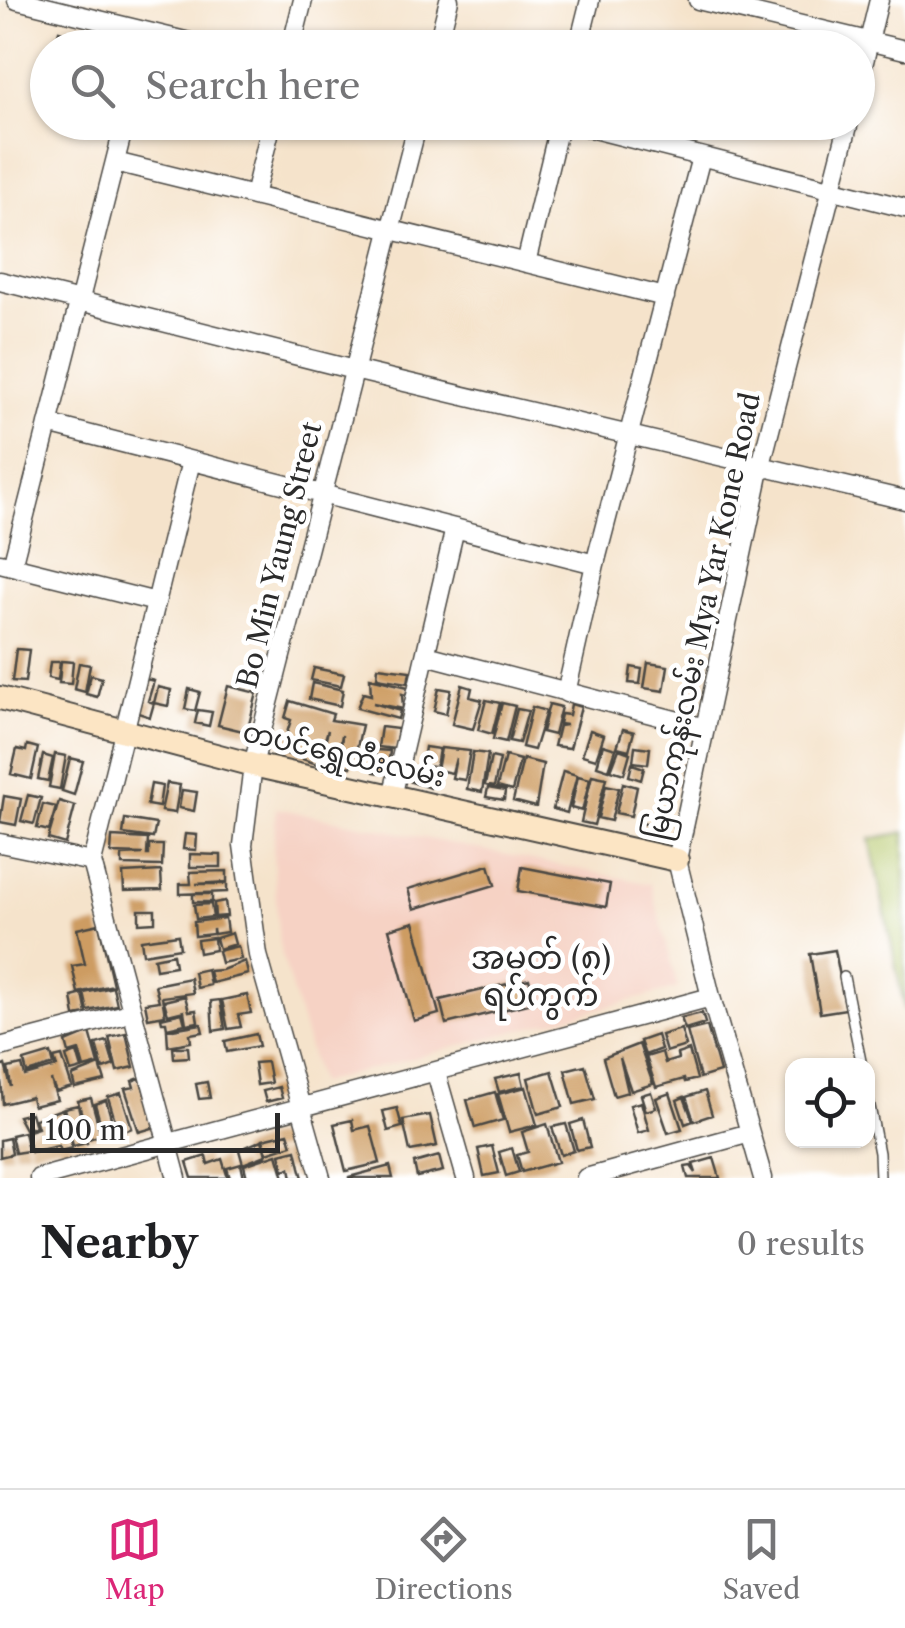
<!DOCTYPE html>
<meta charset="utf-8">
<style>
body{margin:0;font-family:"Libre Caslon Text","Noto Sans Myanmar",serif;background:#f6f6f6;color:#202124}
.controls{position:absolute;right:30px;bottom:30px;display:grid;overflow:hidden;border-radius:20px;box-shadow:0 2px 8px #0004}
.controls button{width:90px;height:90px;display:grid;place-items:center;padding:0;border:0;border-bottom:2px solid #e0e0e0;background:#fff;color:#202124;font:50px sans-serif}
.scale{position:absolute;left:30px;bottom:25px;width:250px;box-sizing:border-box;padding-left:10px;border:5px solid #2b2b2b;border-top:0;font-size:28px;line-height:35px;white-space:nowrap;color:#2b2b2b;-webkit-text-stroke:8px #fff;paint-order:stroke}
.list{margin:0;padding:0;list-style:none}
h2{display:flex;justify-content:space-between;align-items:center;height:130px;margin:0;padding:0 40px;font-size:42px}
h2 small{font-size:32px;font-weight:400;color:#757577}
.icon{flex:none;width:55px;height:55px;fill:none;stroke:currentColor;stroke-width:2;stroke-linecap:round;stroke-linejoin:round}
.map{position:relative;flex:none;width:905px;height:1178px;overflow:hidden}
.search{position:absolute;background:#fff;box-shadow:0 2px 8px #0004;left:30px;right:30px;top:30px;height:110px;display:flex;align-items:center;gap:25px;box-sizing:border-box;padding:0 35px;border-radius:55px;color:#757577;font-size:38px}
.sheet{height:310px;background:#fff}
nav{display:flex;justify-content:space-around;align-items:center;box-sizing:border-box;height:140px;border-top:2px solid #e0e0e0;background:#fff;font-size:28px;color:#757577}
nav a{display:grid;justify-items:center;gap:5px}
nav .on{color:#db2777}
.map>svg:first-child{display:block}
.built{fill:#f6d2c4}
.green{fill:#b5c86b;stroke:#707a4b;stroke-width:2.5}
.building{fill:#cd9c62}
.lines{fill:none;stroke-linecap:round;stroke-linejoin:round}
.lane-casing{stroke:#494743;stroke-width:12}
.street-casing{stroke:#494743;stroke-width:21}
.secondary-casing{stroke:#494743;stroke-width:26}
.lane{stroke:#fff;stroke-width:9}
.street{stroke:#fff;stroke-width:18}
.secondary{stroke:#fce5c4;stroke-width:22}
.labels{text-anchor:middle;stroke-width:9;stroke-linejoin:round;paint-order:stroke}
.street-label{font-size:28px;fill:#2b2b2b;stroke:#fff}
.quarter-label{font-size:32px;fill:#2b2b2b;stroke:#fff}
</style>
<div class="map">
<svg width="905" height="1178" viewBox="0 0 905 1178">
<rect width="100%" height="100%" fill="#fff"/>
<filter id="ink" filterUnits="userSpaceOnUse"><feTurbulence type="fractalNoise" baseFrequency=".01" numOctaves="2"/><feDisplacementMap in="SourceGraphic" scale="20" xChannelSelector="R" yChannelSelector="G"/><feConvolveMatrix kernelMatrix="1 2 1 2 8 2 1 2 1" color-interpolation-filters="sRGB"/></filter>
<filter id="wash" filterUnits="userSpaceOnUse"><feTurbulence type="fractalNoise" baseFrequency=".0048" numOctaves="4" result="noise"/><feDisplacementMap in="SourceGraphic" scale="40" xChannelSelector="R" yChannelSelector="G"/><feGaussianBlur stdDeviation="2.25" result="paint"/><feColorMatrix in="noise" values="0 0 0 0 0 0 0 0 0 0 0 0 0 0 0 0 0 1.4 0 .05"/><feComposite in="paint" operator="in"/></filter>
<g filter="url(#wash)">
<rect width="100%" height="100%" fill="#f5e3cb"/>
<path class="built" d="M 276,808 L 651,884 L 678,988 L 319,1083 L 279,944 L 273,852 Z"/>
<path class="green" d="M 905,832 L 905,1011 L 870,839 Z"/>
<g id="blocks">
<path class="building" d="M 59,31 L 72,35 L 68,48 L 54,48 Z
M 16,649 L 29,650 L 25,682 L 12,681 Z
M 61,661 L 73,662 L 71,684 L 59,683 Z
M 50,662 L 60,662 L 58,680 L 48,678 Z
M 79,663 L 90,665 L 85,692 L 74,689 Z
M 648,663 L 668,666 L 664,691 L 644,688 Z
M 378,667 L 410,671 L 408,683 L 377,678 Z
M 631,667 L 642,669 L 640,684 L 629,683 Z
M 314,668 L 344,674 L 341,686 L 311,680 Z
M 91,675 L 102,678 L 97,697 L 86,694 Z
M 370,678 L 408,687 L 406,695 L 402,694 L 403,709 L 373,703 L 400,711 L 398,719 L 357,708 L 363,693 L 371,695 Z
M 146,679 L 154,681 L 148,701 L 154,703 L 150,717 L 135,712 Z
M 312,683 L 343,690 L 340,706 L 309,699 Z
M 462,685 L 472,688 L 470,697 L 482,700 L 473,729 L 452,724 Z
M 228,686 L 257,693 L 247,732 L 218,725 Z
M 158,687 L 171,690 L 168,706 L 154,703 Z
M 439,688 L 451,690 L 446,714 L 434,711 Z
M 189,689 L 200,692 L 195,711 L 185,709 Z
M 486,700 L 500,703 L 492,734 L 478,730 Z
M 290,701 L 333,714 L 331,720 L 362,725 L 356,752 L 341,749 L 342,735 L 339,751 L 332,749 L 329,760 L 322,758 L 328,730 L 317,764 L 281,752 L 291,720 L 285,718 Z
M 502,703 L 515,706 L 506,742 L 493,739 Z
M 549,704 L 561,707 L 554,735 L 542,732 Z
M 571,704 L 581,707 L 570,748 L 554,746 L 559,726 L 566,725 L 559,724 L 561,714 L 569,715 Z
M 532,707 L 546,711 L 534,750 L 522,747 Z
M 517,709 L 528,711 L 519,743 L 509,741 Z
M 198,710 L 212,712 L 209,726 L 195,723 Z
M 381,727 L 398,729 L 395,749 L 378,747 Z
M 623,729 L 634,732 L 629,750 L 617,747 Z
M 590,730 L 604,735 L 596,759 L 582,755 Z
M 27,745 L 38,748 L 31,779 L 11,774 L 17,749 L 26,751 Z
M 603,745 L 616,749 L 609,770 L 597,766 Z
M 635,746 L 650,748 L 648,764 L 633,762 Z
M 425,747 L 439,749 L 436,767 L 422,766 Z
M 441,748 L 470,751 L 465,780 L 452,778 L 456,758 L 452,773 L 437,770 Z
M 619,749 L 630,753 L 624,774 L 611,770 Z
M 341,750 L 354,753 L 351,767 L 337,764 Z
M 376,750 L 390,751 L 387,774 L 374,772 Z
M 473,752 L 488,754 L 482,792 L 467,789 Z
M 55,754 L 66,756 L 60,789 L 49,787 Z
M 43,755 L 53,758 L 48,781 L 38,779 Z
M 505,756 L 520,760 L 512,791 L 497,787 Z
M 491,757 L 500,759 L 494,787 L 485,785 Z
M 70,758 L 83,761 L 74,795 L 62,791 Z
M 523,759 L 543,764 L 536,807 L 513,801 Z
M 632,764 L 644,768 L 641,780 L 629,776 Z
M 415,768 L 434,774 L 430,788 L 411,782 Z
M 563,771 L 577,775 L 567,813 L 553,809 Z
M 592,775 L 606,778 L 594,825 L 581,822 Z
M 578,776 L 590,779 L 582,811 L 571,808 Z
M 167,783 L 180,785 L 175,813 L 161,811 Z
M 623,783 L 637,787 L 631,816 L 616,813 Z
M 151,784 L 162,786 L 159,807 L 147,805 Z
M 606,785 L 619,788 L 611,821 L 598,818 Z
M 488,788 L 505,791 L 504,800 L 486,797 Z
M 182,790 L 197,792 L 194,811 L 179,808 Z
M 28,795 L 41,798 L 34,824 L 21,821 Z
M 4,796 L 21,799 L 16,825 L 0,822 Z
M 59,801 L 75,806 L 65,844 L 48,839 Z
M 43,804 L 56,807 L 49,831 L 37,828 Z
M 125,819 L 156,824 L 153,838 L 123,834 Z
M 641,823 L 655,826 L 653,837 L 639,834 Z
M 185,834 L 197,835 L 196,850 L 183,849 Z
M 112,837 L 148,839 L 147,855 L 149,855 L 149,845 L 163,845 L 162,866 L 122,865 L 122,855 L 143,854 L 111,853 Z
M 190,854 L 221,855 L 221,867 L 190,867 Z
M 489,865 L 495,885 L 414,909 L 408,889 Z
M 522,867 L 610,884 L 606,907 L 518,891 Z
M 161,871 L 162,890 L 124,891 L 123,873 Z
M 227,871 L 227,882 L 196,884 L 227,884 L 227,892 L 180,894 L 180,884 L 191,884 L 190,872 Z
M 193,894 L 212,894 L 212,902 L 193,902 Z
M 225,901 L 227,916 L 215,917 L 214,903 Z
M 211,904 L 213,917 L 196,919 L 194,905 Z
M 139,910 L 155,910 L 155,922 L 139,923 Z
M 225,918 L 227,932 L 214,934 L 213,929 L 213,934 L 195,936 L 194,922 Z
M 414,922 L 439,1014 L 414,1021 L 389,929 Z
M 99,924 L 113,985 L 78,993 L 72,966 L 85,964 L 77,929 Z
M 232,933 L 235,944 L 219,949 L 216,938 Z
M 178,935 L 180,948 L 143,954 L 141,940 Z
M 214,938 L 215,950 L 199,953 L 197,940 Z
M 238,946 L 241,959 L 221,963 L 218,951 Z
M 835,950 L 846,1009 L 820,1013 L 810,954 Z
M 173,954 L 175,966 L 156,969 L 154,958 Z
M 245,961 L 248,974 L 212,983 L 209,971 L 222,970 Z
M 207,969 L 210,985 L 197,988 L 194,972 Z
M 190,978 L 193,993 L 162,997 L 165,1015 L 148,1018 L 145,1003 L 159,1001 L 155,985 Z
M 529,979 L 535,1002 L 446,1024 L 440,1000 Z
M 113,987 L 117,1005 L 88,1011 L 84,993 Z
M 83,994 L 87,1014 L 75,1016 L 72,997 Z
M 247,995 L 251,1013 L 238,1015 L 241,1027 L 228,1029 L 222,1000 Z
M 185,996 L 189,1011 L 196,1010 L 198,1022 L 186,1024 L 184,1011 L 168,1015 L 164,1001 Z
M 220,1000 L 225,1029 L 213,1031 L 211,1001 Z
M 182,1013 L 185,1024 L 167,1028 L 166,1022 L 162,1022 L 161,1018 Z
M 702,1013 L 705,1023 L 685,1029 L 681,1018 Z
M 201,1024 L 203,1032 L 190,1034 L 191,1042 L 168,1046 L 167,1030 Z
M 707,1026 L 720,1072 L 700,1078 L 687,1031 Z
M 681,1029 L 686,1046 L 666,1052 L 661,1035 Z
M 90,1032 L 99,1064 L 84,1068 L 79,1050 L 69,1053 L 66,1042 Z
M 126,1033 L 134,1067 L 117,1071 L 109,1037 Z
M 256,1034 L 259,1046 L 227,1052 L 225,1041 Z
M 657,1035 L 661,1049 L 645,1055 L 640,1041 Z
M 107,1041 L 114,1065 L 103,1069 L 96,1044 Z
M 639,1044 L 653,1084 L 631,1091 L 620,1058 L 628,1092 L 614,1096 L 603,1058 Z
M 173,1047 L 188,1047 L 189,1057 L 174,1058 Z
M 689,1050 L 697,1079 L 685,1082 L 684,1079 L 656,1087 L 646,1057 L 662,1052 L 665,1063 L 678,1059 L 677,1054 Z
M 77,1052 L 82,1069 L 71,1072 L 66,1056 Z
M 51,1053 L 54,1065 L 27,1073 L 24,1061 Z
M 62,1056 L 72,1087 L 56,1092 L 51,1080 L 57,1100 L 33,1106 L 31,1097 L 3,1104 L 0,1067 L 5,1065 L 11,1087 L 8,1068 L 22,1065 L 25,1076 L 57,1067 L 54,1058 Z
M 267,1062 L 271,1083 L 257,1085 L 254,1063 Z
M 100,1065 L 105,1081 L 75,1088 L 72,1076 Z
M 585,1065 L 595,1099 L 574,1104 L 565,1070 Z
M 552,1071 L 563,1107 L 538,1114 L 528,1078 Z
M 521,1073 L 524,1086 L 499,1092 L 495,1079 Z
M 140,1078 L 156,1127 L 139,1132 L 125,1089 L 134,1087 L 132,1081 Z
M 207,1082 L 210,1098 L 199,1099 L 196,1084 Z
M 279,1087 L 282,1098 L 266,1102 L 263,1091 Z
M 526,1087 L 537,1125 L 509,1132 L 498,1094 Z
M 705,1091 L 712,1115 L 694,1121 L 686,1097 Z
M 495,1092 L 503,1120 L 475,1128 L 467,1100 Z
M 651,1092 L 656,1108 L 646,1111 L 641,1095 Z
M 121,1093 L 132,1128 L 119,1133 L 108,1097 Z
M 670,1093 L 682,1129 L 668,1133 L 656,1098 Z
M 684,1097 L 693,1121 L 685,1124 L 677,1100 Z
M 91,1098 L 101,1135 L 89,1139 L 78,1101 Z
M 106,1100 L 115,1132 L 104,1136 L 95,1104 Z
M 641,1102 L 649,1130 L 638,1133 L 630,1105 Z
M 78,1105 L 87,1143 L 73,1146 L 64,1108 Z
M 397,1108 L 402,1127 L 388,1131 L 383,1111 Z
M 62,1109 L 72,1148 L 60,1151 L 58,1146 L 31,1152 L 25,1132 L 38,1128 L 35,1119 Z
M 31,1113 L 35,1127 L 25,1129 L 18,1116 Z
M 430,1115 L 437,1146 L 410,1151 L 403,1120 Z
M 352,1120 L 354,1130 L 370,1126 L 380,1163 L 346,1171 L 334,1124 Z
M 583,1120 L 590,1147 L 577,1150 L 570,1124 Z
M 547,1124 L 558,1162 L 522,1172 L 517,1155 L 528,1152 L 522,1132 Z
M 566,1124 L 574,1151 L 561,1155 L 552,1127 Z
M 24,1132 L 28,1151 L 15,1153 L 11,1135 Z
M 288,1133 L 292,1145 L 267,1153 L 263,1139 Z
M 9,1138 L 12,1154 L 0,1157 L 0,1140 Z
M 262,1140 L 266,1155 L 243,1164 L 239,1150 Z
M 492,1146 L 499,1173 L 484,1176 L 478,1149 Z
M 512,1148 L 519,1172 L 506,1176 L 499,1152 Z
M 296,1150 L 300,1167 L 303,1178 L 292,1178 L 290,1168 L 284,1170 L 280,1154 Z
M 277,1154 L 284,1178 L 247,1178 L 244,1165 Z
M 206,1156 L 208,1164 L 222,1159 L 228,1178 L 192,1178 L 187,1162 Z
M 439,1156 L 443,1171 L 417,1177 L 414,1163 Z
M 714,1158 L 720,1178 L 688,1178 L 685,1167 L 691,1166 L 696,1173 L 693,1164 Z
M 241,1164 L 244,1178 L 230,1178 L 227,1168 Z
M 390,1166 L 393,1178 L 349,1178 L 349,1177 Z"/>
</g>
</g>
<g filter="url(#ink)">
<use href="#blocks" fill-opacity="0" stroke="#494743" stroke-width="2.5"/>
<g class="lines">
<defs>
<path id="lane" d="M 844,977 L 862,1066
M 868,1096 L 879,1153 L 880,1178"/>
<path id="street" d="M 17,0 L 214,48
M 698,0 L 905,50
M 291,48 L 303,0
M 437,48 L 449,0
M 578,48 L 590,0
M 858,86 L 879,0
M 566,122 L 905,208
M 115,162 L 665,297
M 254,196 L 272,122
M 526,263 L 560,122
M 0,281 L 354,370 L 905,500
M 48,424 L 595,564
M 0,563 L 156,602
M 12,566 L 125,122
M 426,655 L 705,728
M 566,693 L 595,564 L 701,157
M 392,797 L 455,528
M 0,843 L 92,862
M 0,1047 L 130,1013
M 436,1073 L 466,1178
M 39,1178 L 711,997
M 177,1178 L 92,862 L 191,461
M 321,1178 L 258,955 L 243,845 L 253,765 L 418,122
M 586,1178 L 750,1133
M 763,1178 L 711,997 L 677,860 L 761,465 L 849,122"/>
<path id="secondary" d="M 0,698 L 253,765 L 677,860"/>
</defs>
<use href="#lane" class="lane-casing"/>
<use href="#street" class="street-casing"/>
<use href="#secondary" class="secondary-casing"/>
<use href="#lane" class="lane"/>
<use href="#street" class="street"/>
<use href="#secondary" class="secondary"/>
</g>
</g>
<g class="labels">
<g class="street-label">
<text transform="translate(279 555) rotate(-76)" y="10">Bo Min Yaung Street</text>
<text transform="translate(703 616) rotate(-78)" y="10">မြယာကုန်းလမ်း Mya Yar Kone Road</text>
<text transform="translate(344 754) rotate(13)" y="10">တပင်ရွှေထီးလမ်း</text>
</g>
<g class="quarter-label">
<text x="541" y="969">အမှတ် (၈)<tspan x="541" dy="37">ရပ်ကွက်</tspan></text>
</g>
</g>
</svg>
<div class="controls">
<button><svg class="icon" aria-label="locate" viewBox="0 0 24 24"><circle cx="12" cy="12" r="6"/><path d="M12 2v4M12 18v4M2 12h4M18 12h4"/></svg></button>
</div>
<div class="scale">100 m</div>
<div class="search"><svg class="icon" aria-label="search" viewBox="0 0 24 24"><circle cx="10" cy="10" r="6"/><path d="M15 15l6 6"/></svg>Search here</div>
</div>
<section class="sheet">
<h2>Nearby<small>0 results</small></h2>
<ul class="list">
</ul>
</section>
<nav>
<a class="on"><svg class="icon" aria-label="map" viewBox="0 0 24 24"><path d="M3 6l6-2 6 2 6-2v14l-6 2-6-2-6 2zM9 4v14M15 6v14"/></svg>Map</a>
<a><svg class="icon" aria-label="directions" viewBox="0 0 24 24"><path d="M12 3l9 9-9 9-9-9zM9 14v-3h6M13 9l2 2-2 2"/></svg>Directions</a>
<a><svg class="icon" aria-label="saved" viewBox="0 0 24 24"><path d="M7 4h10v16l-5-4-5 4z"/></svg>Saved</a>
</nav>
